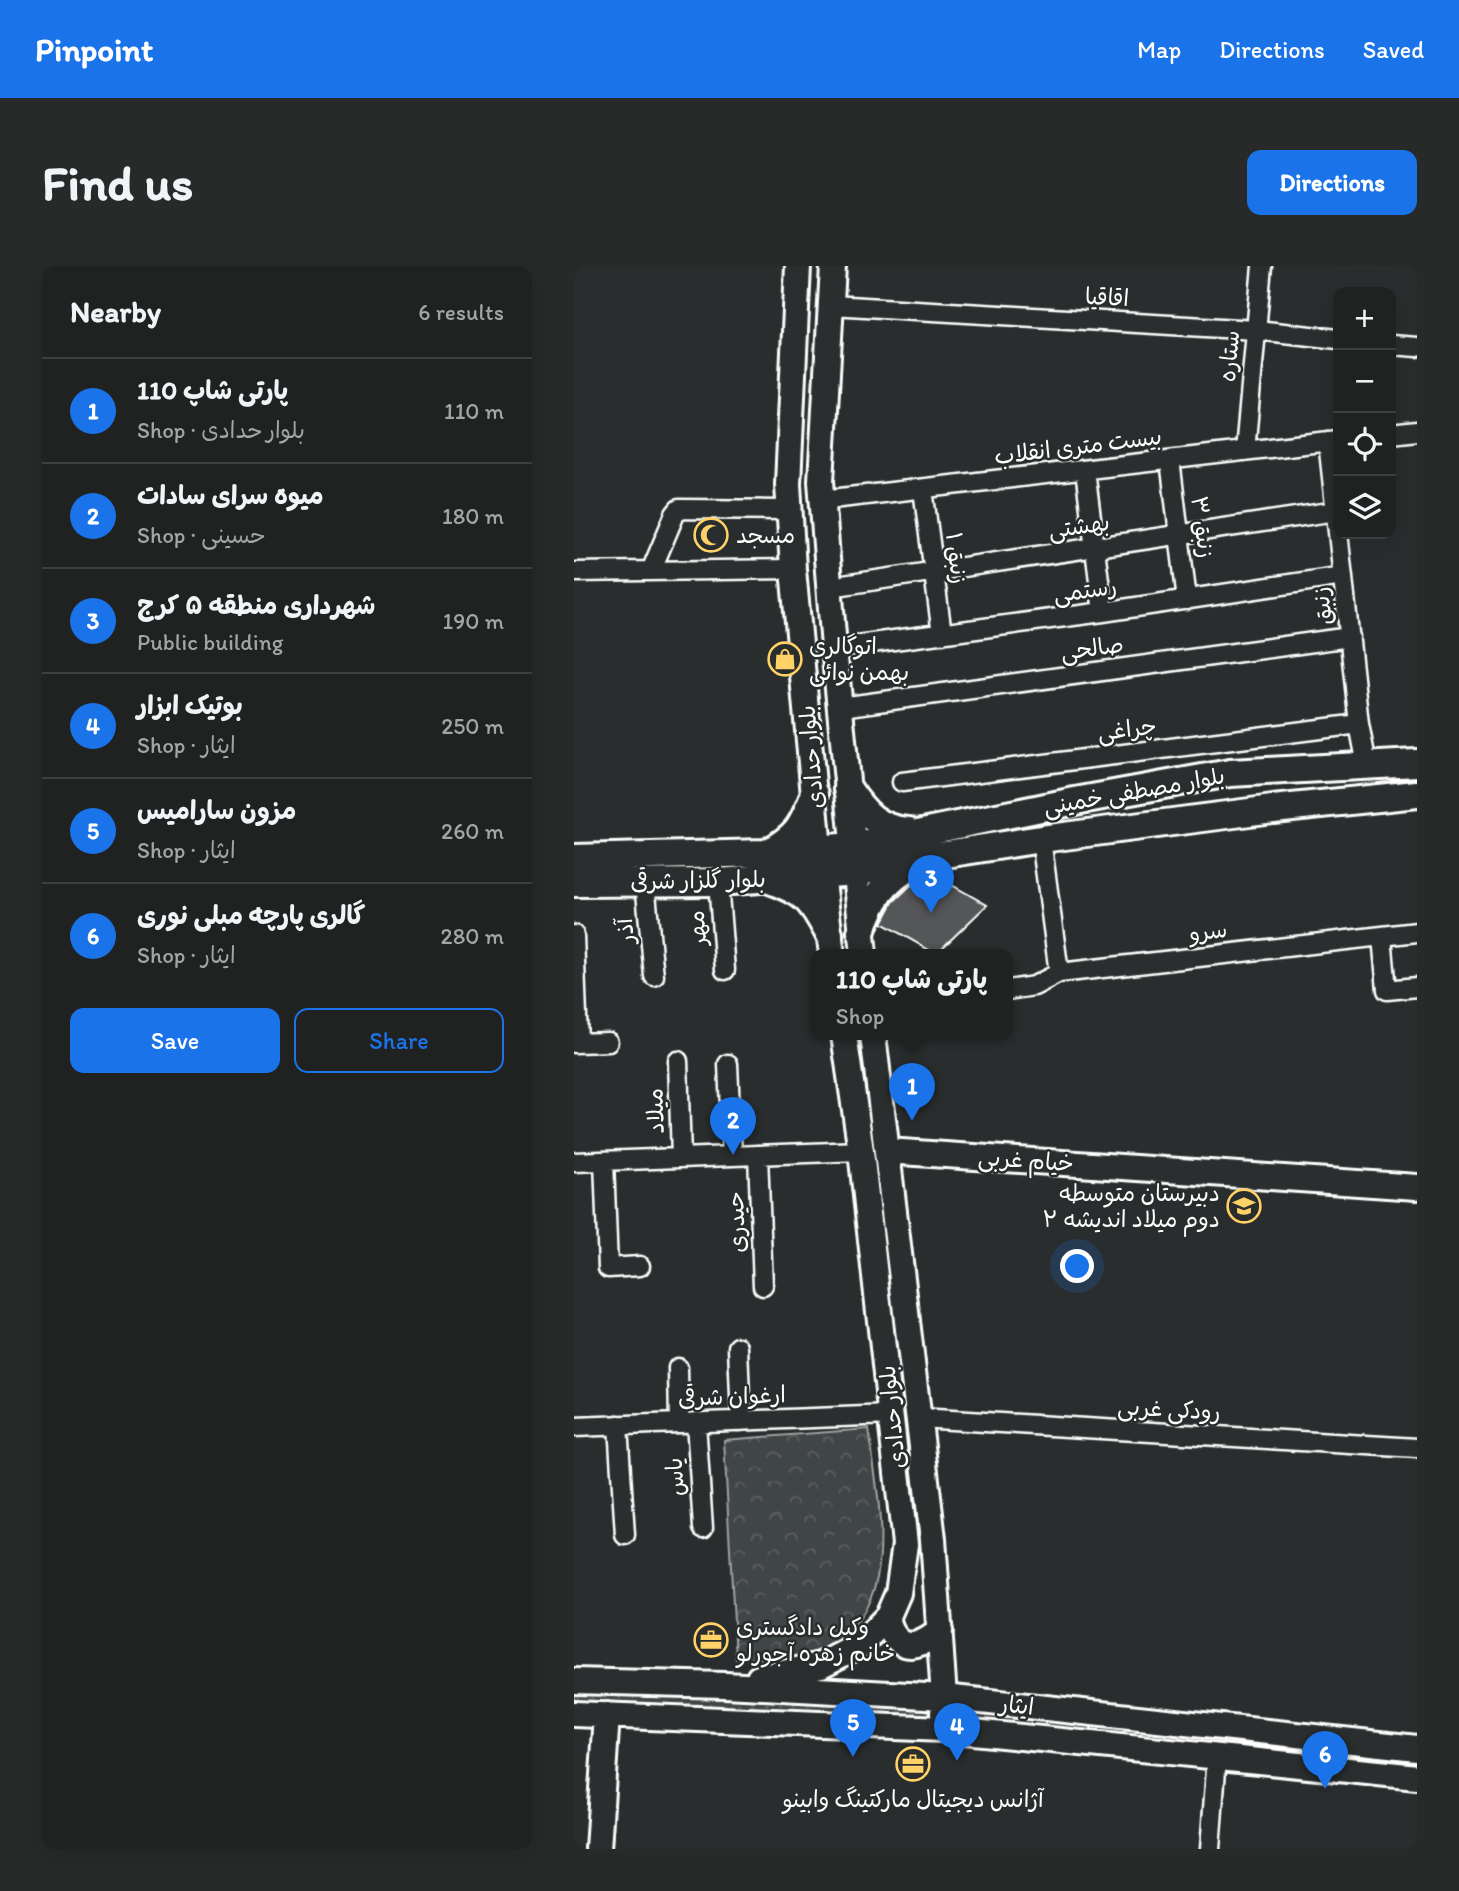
<!DOCTYPE html>
<meta charset="utf-8">
<style>
body{margin:0;font-family:Itim,"Playpen Sans Arabic",sans-serif;background:#282a2a;color:#f1f3f6}
.controls{position:absolute;right:21px;top:21px;display:grid;overflow:hidden;border-radius:14px;box-shadow:0 7px 28px #0002}
.controls button{width:63px;height:63px;display:grid;place-items:center;padding:0;border:0;border-bottom:2px solid #3d3f40;background:#202222;color:#f1f3f6;font:35px sans-serif}
.you{position:absolute;left:504px;top:1001px;width:24px;height:24px;margin:-18px;border:5px solid #fff;border-radius:50%;background:#1a73e8;box-shadow:0 0 0 10px #1a73e833}
.badge{display:grid;place-items:center;width:46px;height:46px;border-radius:50%;background:#1a73e8;color:#fff;font-size:23px;font-weight:700}
.pin{position:absolute;translate:-50% -58px;filter:drop-shadow(0 2px 4px #0008)}
.pin::after{content:'';position:absolute;top:37px;width:24px;height:21px;background:inherit;clip-path:polygon(0 0,100% 0,50% 100%)}
.popup{position:absolute;left:236px;top:683px;width:203px;height:91px;box-sizing:border-box;display:grid;place-content:center;border-radius:14px;background:#202222;filter:drop-shadow(0 2px 5px #0005);font-size:23px;white-space:nowrap;color:#a2a4a5}
.popup b{font-size:26px;color:#f1f3f6}
.popup::after{content:'';position:absolute;left:50%;top:100%;margin-left:-14px;border:14px solid transparent;border-top-color:#202222}
.list{margin:0;padding:0;list-style:none}
h2{display:flex;justify-content:space-between;align-items:center;height:91px;margin:0;padding:0 28px;font-size:30px}
h2 small{font-size:23px;font-weight:400;color:#a2a4a5}
.list li{display:grid;grid-template-columns:46px 1fr auto;gap:21px;align-items:center;box-sizing:border-box;height:105px;padding:0 28px;border-top:2px solid #3d3f40}
.list b{display:block;font-size:26px;white-space:nowrap}
.list p{margin:0;font-size:23px;white-space:nowrap;color:#a2a4a5}
.list em{font-size:23px;font-style:normal;color:#a2a4a5}
.actions{display:flex;gap:14px;padding:21px 28px}
.actions a{flex:1;padding:16px 0;border:2px solid #1a73e8;border-radius:14px;text-align:center;font-size:24px;color:#1a73e8}
.actions .main{background:#1a73e8;color:#fff}
.icon{flex:none;width:38px;height:38px;fill:none;stroke:currentColor;stroke-width:2;stroke-linecap:round;stroke-linejoin:round}
.map{position:relative;flex:none;width:843px;height:1583px;overflow:hidden;border-radius:14px}
header{display:flex;align-items:center;gap:42px;box-sizing:border-box;height:98px;padding:0 35px;background:#1a73e8;color:#fff}
header strong{font-size:33px}
nav{display:flex;gap:38px;margin-inline-start:auto;font-size:24px}
.intro{display:flex;align-items:center;justify-content:space-between;box-sizing:border-box;height:168px;padding:0 42px}
h1{margin:0;font-size:49px}
.button{padding:18px 32px;border-radius:14px;background:#1a73e8;color:#fff;font-size:24px;font-weight:700}
main{display:flex;gap:42px;padding:0 42px}
aside{flex:1;background:#202222;border-radius:14px;box-shadow:0 7px 28px #0002}
.map>svg:first-child{display:block}
.grass{fill:url(#grass-dots);stroke:#a0a2a2;stroke-width:2}
.forest{fill:url(#forest-crowns);stroke:#a0a2a2;stroke-width:2}
.building{fill:#555758;stroke:#fff;stroke-width:2}
.lines{fill:none;stroke-linecap:round;stroke-linejoin:round}
.street-casing{stroke:#fff;stroke-width:23}
.secondary-casing{stroke:#fff;stroke-width:30}
.primary-casing{stroke:#fff;stroke-width:32}
.street{stroke:#2a2d2e;stroke-width:18}
.secondary{stroke:#2a2d2e;stroke-width:24}
.primary{stroke:#2a2d2e;stroke-width:26}
.labels{text-anchor:middle;stroke-width:5;stroke-linejoin:round;paint-order:stroke}
.street-label{font-size:23px;fill:#fff;stroke:#2a2d2e}
.poi-label{font-size:23px;fill:#fff;stroke:#2a2d2e;text-anchor:start}
</style>
<header>
<strong>Pinpoint</strong>
<nav><a>Map</a><a>Directions</a><a>Saved</a></nav>
</header>
<div class="intro"><h1>Find us</h1><a class="button">Directions</a></div>
<main>
<aside>
<h2>Nearby<small>6 results</small></h2>
<ul class="list">
<li><span class="badge">1</span><div><b>پارتی شاپ 110</b><p>Shop · بلوار حدادی</p></div><em>110 m</em></li>
<li><span class="badge">2</span><div><b>میوه سرای سادات</b><p>Shop · حسینی</p></div><em>180 m</em></li>
<li><span class="badge">3</span><div><b>شهرداری منطقه ۵ کرج</b><p>Public building</p></div><em>190 m</em></li>
<li><span class="badge">4</span><div><b>بوتیک ابزار</b><p>Shop · ایثار</p></div><em>250 m</em></li>
<li><span class="badge">5</span><div><b>مزون سارامیس</b><p>Shop · ایثار</p></div><em>260 m</em></li>
<li><span class="badge">6</span><div><b>گالری پارچه مبلی نوری</b><p>Shop · ایثار</p></div><em>280 m</em></li>
</ul>
<div class="actions"><a class="main">Save</a><a>Share</a></div>
</aside>
<div class="map">
<svg width="843" height="1583" viewBox="0 0 843 1583">
<defs>
<pattern id="grass-dots" width="8" height="8" patternUnits="userSpaceOnUse" patternTransform="scale(1.75)"><rect width="8" height="8" fill="#414445"/><path d="M2 2h.1M6 6h.1" fill="none" stroke="#5e6061" stroke-width="1.8" stroke-linecap="round"/></pattern>
<pattern id="forest-crowns" width="20" height="18" patternUnits="userSpaceOnUse" patternTransform="scale(1.75)"><rect width="20" height="18" fill="#414445"/><path d="M2 6a3 3 0 1 1 6 0M12 15a3 3 0 1 1 6 0" fill="none" stroke="#5e6061"/></pattern>
</defs>
<rect width="100%" height="100%" fill="#2a2d2e"/>
<filter id="ink" filterUnits="userSpaceOnUse"><feTurbulence type="fractalNoise" baseFrequency=".0143" numOctaves="2"/><feDisplacementMap in="SourceGraphic" scale="14" xChannelSelector="R" yChannelSelector="G"/><feConvolveMatrix kernelMatrix="1 2 1 2 8 2 1 2 1" color-interpolation-filters="sRGB"/></filter>
<g filter="url(#ink)">
<path class="grass" d="M 0,1421 L 363,1435 L 361,1453 L 0,1441 Z"/>
<path class="forest" d="M 295,1163 C 304,1240 334,1353 237,1387 C 214,1395 186,1392 162,1393 L 150,1174 Z"/>
<path class="building" d="M 369,614 L 413,639 L 362,688 L 308,657 L 319,636 L 337,619 Z"/>
<g class="lines">
<defs>
<path id="street" d="M 257,39 L 682,64 L 764,73
M 817,79 L 843,81
M 817,168 L 843,165
M 754,175 L 785,458 L 793,499
M 671,185 L 688,0
M 596,194 L 613,334
M 511,204 L 529,346
M 349,223 L 368,368
M 249,234 L 764,174
M 77,305 L 101,248 L 105,243 L 216,244
M 0,306 L 219,303
M 256,321 L 762,245
M 260,382 L 529,346 L 769,310
M 267,441 L 776,371
M 328,516 L 785,458
M 467,573 L 485,707
M 71,616 L 80,710
M 144,616 L 151,704
M 0,669 L 4,777
M 808,671 L 813,724 L 843,721
M 434,724 L 460,720 L 485,707 L 843,666
M 0,777 L 34,776
M 104,795 L 107,892
M 154,798 L 158,890
M 184,889 L 189,1020
M 30,895 L 34,1002 L 66,1000
M 0,896 L 287,885
M 164,1081 L 167,1155
M 104,1102 L 105,1157
M 345,1152 L 843,1182
M 122,1156 L 129,1262
M 44,1159 L 51,1269
M 0,1161 L 318,1149
M 636,1583 L 643,1490"/>
<path id="secondary" d="M 224,0 L 214,218 L 219,303 L 245,583 L 258,689
M 259,0 L 247,215 L 260,382 L 290,689
M 299,769 L 359,1273 L 370,1431 L 369,1448
M 313,885 L 843,921
M 314,1350 C 314,1367 327,1385 346,1377 C 353,1375 360,1369 366,1365
M 185,1412 L 247,1399 L 286,1379 L 314,1350 L 324,1327 L 331,1278 L 287,885 L 270,769
M 0,1415 L 151,1419 L 370,1431 L 843,1482
M 0,1448 L 369,1463 L 843,1511
M 24,1583 L 33,1449"/>
<path id="primary" d="M 274,523 C 290,547 304,563 335,565
M 193,587 C 225,568 227,561 241,528
M 0,592 L 191,587 L 280,580 L 501,535 L 656,507 L 843,497
M 196,614 C 232,627 237,634 255,668
M 0,617 L 144,616 L 282,606 L 353,591 L 467,573 L 699,543 L 843,528
M 287,666 C 299,633 309,616 340,598"/>
</defs>
<use href="#street" class="street-casing"/>
<use href="#secondary" class="secondary-casing"/>
<use href="#primary" class="primary-casing"/>
<use href="#street" class="street"/>
<use href="#secondary" class="secondary"/>
<use href="#primary" class="primary"/>
</g>
</g>
<defs>
<symbol id="mosque-ring" viewBox="-11 -11 22 22"><circle r="9.5" fill="#2a2d2e" stroke="#ffd166" stroke-width="1.5"/><path d="M3.5-4.9A6 6 0 1 0 3.5 4.9A5 5 0 1 1 3.5-4.9Z" fill="#ffd166"/></symbol>
<symbol id="shop-ring" viewBox="-11 -11 22 22"><circle r="9.5" fill="#2a2d2e" stroke="#ffd166" stroke-width="1.5"/><path d="M-5-2.5h2.3a2.7 3.5 0 0 1 5.4 0H5L5.5 6h-11ZM-1.5-2.5h3a1.5 2.3 0 0 0-3 0Z" fill="#ffd166"/></symbol>
<symbol id="school-ring" viewBox="-11 -11 22 22"><circle r="9.5" fill="#2a2d2e" stroke="#ffd166" stroke-width="1.5"/><path d="M0-5L7-2L0 1L-7-2ZM-4 1L0 2.5L4 1V4Q0 6-4 4Z" fill="#ffd166"/></symbol>
<symbol id="office-ring" viewBox="-11 -11 22 22"><circle r="9.5" fill="#2a2d2e" stroke="#ffd166" stroke-width="1.5"/><path d="M-6-3h4V-5.5h4V-3h4V5H-6ZM-1-4.5V-3h2v-1.5ZM-6 0V1H6V0Z" fill="#ffd166"/></symbol>
</defs>
<g fill-rule="evenodd">
<use href="#mosque-ring" x="118" y="250" width="38" height="38"/>
<use href="#shop-ring" x="192" y="374" width="38" height="38"/>
<use href="#school-ring" x="651" y="921" width="38" height="38"/>
<use href="#office-ring" x="118" y="1355" width="38" height="38"/>
<use href="#office-ring" x="320" y="1479" width="38" height="38"/>
</g>
<g class="labels">
<g class="street-label">
<text transform="translate(533 31) rotate(3)" y="8">اقاقیا</text>
<text transform="translate(655 90) rotate(-85)" y="8">ستاره</text>
<text transform="translate(504 180) rotate(-7)" y="8">بیست متری انقلاب</text>
<text transform="translate(505 260) rotate(-8)" y="8">بهشتی</text>
<text transform="translate(629 261) rotate(83)" y="8">زنبق ۳</text>
<text transform="translate(383 292) rotate(83)" y="8">زنبق ۱</text>
<text transform="translate(511 324) rotate(-8)" y="8">رستمی</text>
<text transform="translate(748 340) rotate(-96)" y="8">زنبق</text>
<text transform="translate(518 382) rotate(-8)" y="8">صالحی</text>
<text transform="translate(553 463) rotate(-7)" y="8">چراغی</text>
<text transform="translate(237 491) rotate(-95)" y="8">بلوار حدادی</text>
<text transform="translate(560 525) rotate(-10)" y="8">بلوار مصطفی خمینی</text>
<text transform="translate(124 614) rotate(-1)" y="8">بلوار گلزار شرقی</text>
<text transform="translate(123 662) rotate(-95)" y="8">مهر</text>
<text transform="translate(51 665) rotate(-95)" y="8">آذر</text>
<text transform="translate(634 665) rotate(-6)" y="8">سرو</text>
<text transform="translate(81 845) rotate(-92)" y="8">میلاد</text>
<text transform="translate(452 894) rotate(4)" y="8">خیام غربی</text>
<text transform="translate(162 956) rotate(-92)" y="8">حیدری</text>
<text transform="translate(158 1130) rotate(-2)" y="8">ارغوان شرقی</text>
<text transform="translate(595 1143) rotate(3)" y="8">رودکی غربی</text>
<text transform="translate(318 1151) rotate(-96)" y="8">بلوار حدادی</text>
<text transform="translate(101 1211) rotate(-94)" y="8">یاس</text>
<text transform="translate(443 1439) rotate(6)" y="8">ایثار</text>
</g>
<g class="poi-label">
<text x="162" y="277">مسجد</text>
<text x="235" y="388">اتوگالری<tspan x="235" dy="26">بهمن نوائی</tspan></text>
<text x="646" y="935" text-anchor="end">دبیرستان متوسطه<tspan x="646" dy="26">دوم میلاد اندیشه ۲</tspan></text>
<text x="162" y="1369">وکیل دادگستری<tspan x="162" dy="26">خانم زهره آجورلو</tspan></text>
<text x="339" y="1541" text-anchor="middle">آژانس دیجیتال مارکتینگ وابینو</text>
</g>
</g>
</svg>
<div class="controls">
<button>+</button>
<button>−</button>
<button><svg class="icon" aria-label="locate" viewBox="0 0 24 24"><circle cx="12" cy="12" r="6"/><path d="M12 2v4M12 18v4M2 12h4M18 12h4"/></svg></button>
<button><svg class="icon" aria-label="layers" viewBox="0 0 24 24"><path d="M12 4l9 5-9 5-9-5zM3 14l9 5 9-5"/></svg></button>
</div>
<div class="you"></div>
<div class="pin badge" style="left:338px;top:855px">1</div>
<div class="popup"><b>پارتی شاپ 110</b>Shop</div>
<div class="pin badge" style="left:159px;top:889px">2</div>
<div class="pin badge" style="left:357px;top:647px">3</div>
<div class="pin badge" style="left:383px;top:1495px">4</div>
<div class="pin badge" style="left:279px;top:1491px">5</div>
<div class="pin badge" style="left:751px;top:1523px">6</div>
</div>
</main>
